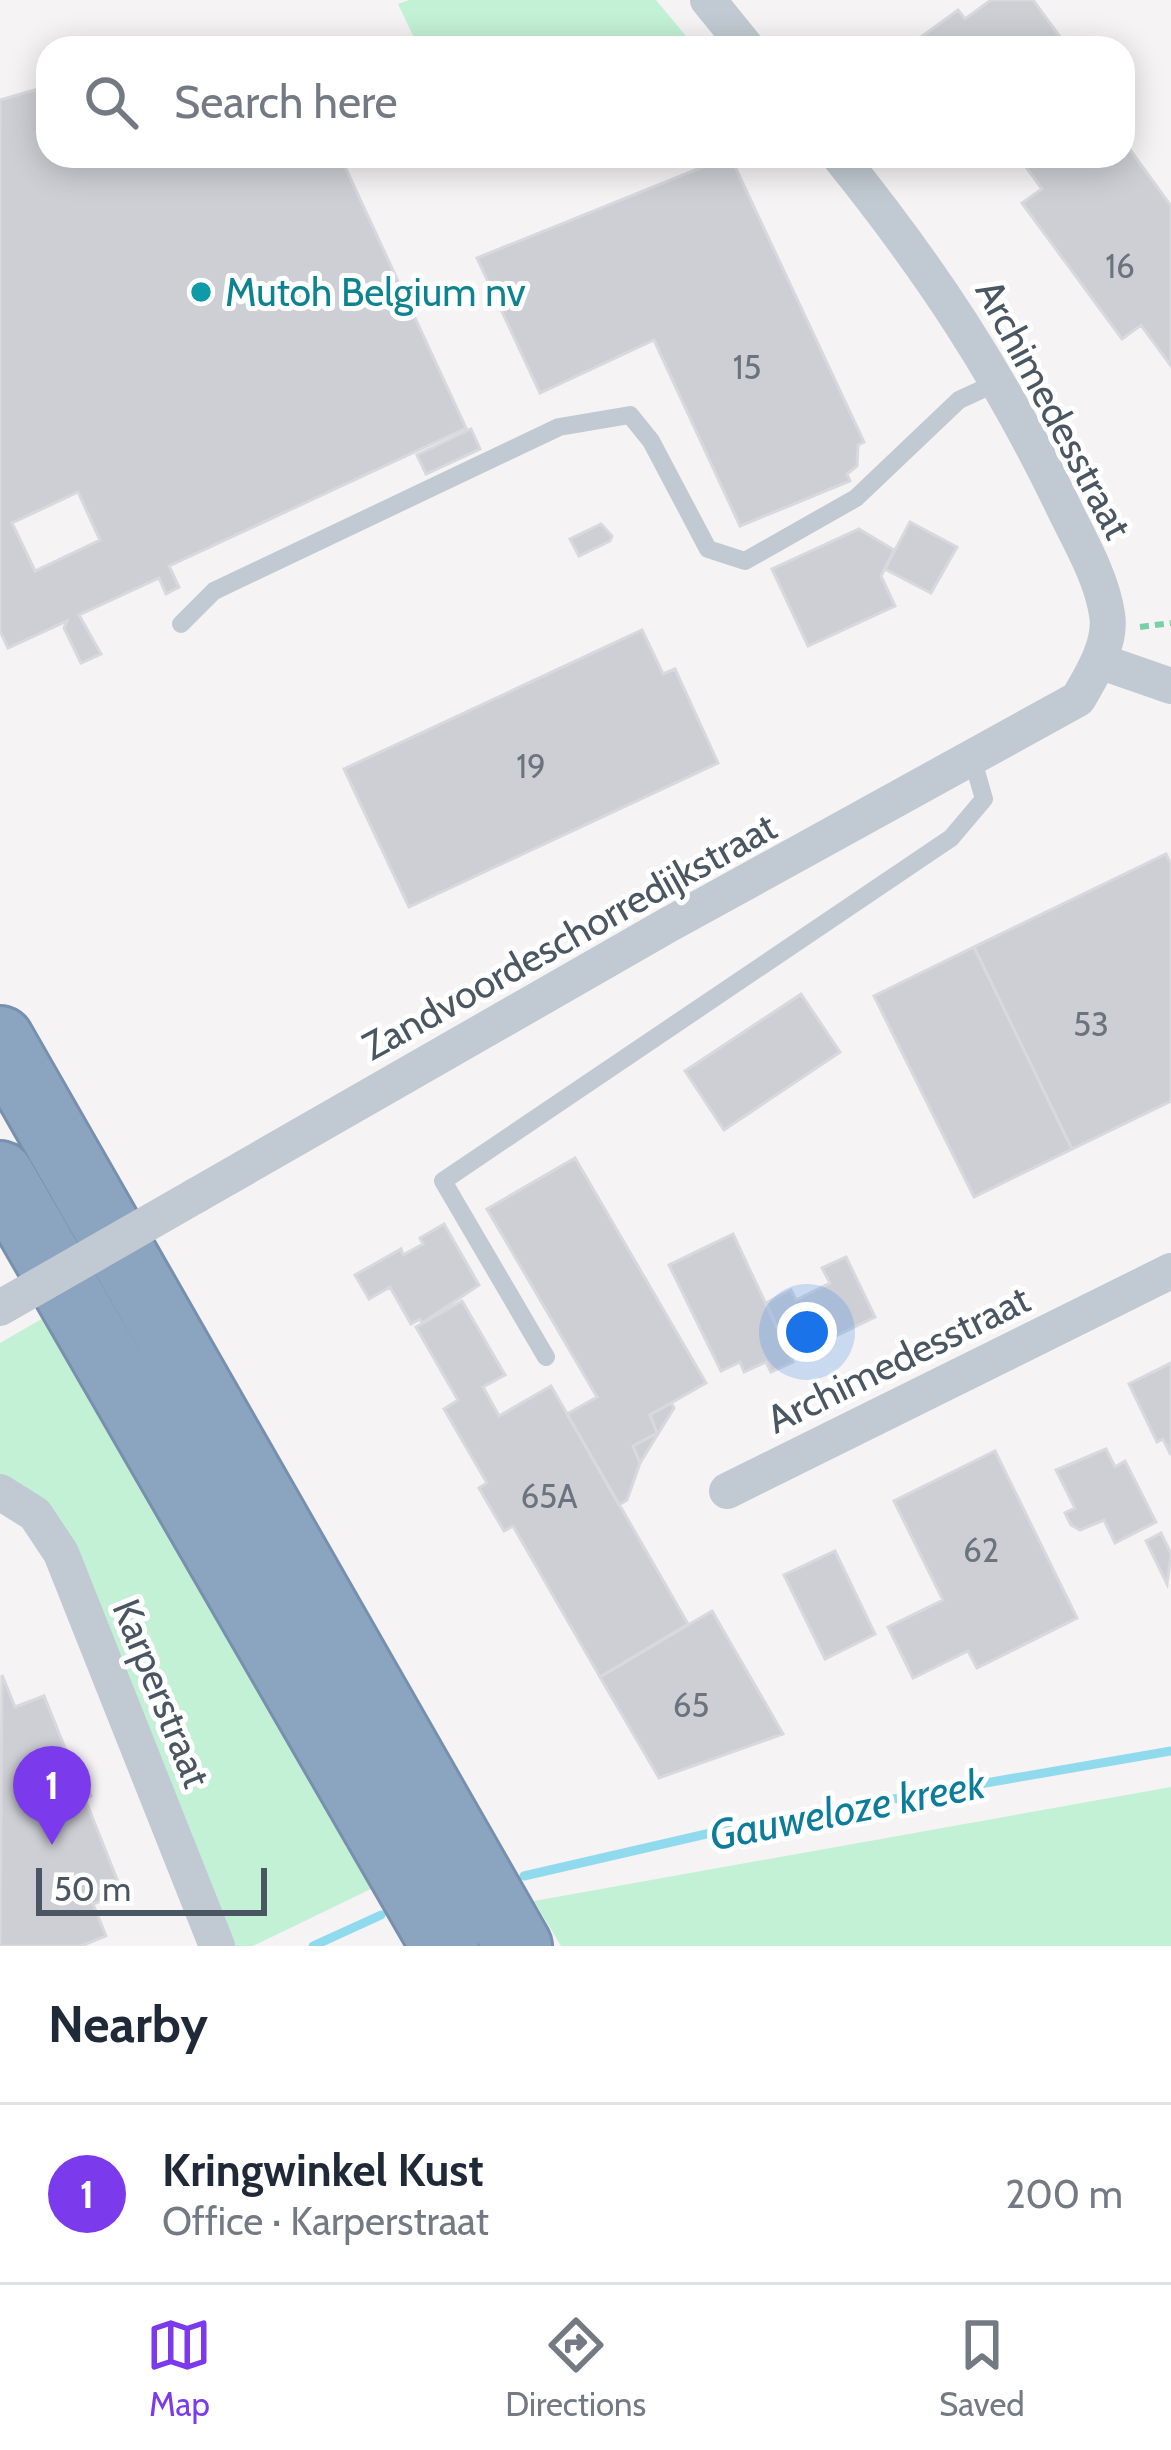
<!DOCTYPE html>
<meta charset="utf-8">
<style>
body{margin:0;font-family:Cabin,sans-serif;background:#f6f6f7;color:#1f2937}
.scale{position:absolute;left:36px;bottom:30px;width:231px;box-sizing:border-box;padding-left:12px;border:6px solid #4a5661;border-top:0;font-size:33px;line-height:42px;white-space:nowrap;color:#4a5661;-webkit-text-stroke:9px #fff;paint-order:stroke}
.you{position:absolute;left:807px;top:1332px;width:42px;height:42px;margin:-30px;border:9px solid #fff;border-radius:50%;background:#1a73e8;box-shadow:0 0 0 18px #1a73e833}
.badge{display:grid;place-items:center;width:78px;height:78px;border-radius:50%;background:#7c3aed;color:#fff;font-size:39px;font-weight:700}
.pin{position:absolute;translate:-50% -99px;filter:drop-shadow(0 3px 6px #0008)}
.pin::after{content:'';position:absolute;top:63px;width:42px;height:36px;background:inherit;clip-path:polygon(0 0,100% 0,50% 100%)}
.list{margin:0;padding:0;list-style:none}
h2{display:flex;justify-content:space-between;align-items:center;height:156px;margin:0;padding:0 48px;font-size:51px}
h2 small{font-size:39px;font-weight:400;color:#747a83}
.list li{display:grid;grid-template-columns:78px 1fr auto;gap:36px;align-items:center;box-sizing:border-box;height:180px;padding:0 48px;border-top:3px solid #e0e1e3}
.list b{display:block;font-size:45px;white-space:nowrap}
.list p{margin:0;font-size:39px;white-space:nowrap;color:#747a83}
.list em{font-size:39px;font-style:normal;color:#747a83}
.icon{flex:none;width:66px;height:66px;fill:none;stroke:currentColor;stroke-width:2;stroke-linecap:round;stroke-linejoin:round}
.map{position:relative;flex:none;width:1171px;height:1946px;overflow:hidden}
.search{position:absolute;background:#fff;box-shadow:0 6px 30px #0003;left:36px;right:36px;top:36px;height:132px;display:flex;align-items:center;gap:30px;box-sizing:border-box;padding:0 42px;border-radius:36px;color:#747a83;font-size:45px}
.sheet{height:336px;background:#fff}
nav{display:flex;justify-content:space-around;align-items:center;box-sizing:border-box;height:168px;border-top:3px solid #e0e1e3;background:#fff;font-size:33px;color:#747a83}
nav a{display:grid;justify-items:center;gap:6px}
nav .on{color:#7c3aed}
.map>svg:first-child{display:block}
.green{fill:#c3f1d5}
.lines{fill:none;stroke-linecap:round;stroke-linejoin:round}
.stream{stroke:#90daee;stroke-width:9}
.building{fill:#cdcfd5;stroke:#d7d9de;stroke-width:3;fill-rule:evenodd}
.motorway-casing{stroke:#7690ad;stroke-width:72}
.path{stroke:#7ad0a6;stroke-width:6;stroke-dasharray:9 6;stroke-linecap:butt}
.service{stroke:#c1cad2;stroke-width:18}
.minor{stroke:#c1cad2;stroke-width:36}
.motorway{stroke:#8ba5c1;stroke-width:66}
.minor-bridge{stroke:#c1cad2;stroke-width:36}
.culture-dot{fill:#0f9aa8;stroke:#fff;stroke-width:4.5}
.labels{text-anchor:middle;stroke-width:10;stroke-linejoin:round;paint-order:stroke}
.number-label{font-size:33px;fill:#6b747e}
.culture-label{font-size:39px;fill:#0d838f;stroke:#fff;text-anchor:start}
.street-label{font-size:39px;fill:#4a5661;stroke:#fff}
.water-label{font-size:42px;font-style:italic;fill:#0c7c9b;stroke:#fff}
</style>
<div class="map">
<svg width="1171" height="1946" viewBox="0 0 1171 1946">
<rect width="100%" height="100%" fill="#f5f3f3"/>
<path class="green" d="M 409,0 L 656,0 L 696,48 L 419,48 L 398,4 Z
M 52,1313 L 375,1887 L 253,1946 L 232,1946 L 69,1539 L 0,1482 L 0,1343 Z
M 1171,1787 L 1171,1946 L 561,1946 L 534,1901 Z"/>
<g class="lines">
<path class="stream" d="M 524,1876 L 754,1823 L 1171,1751
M 313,1946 L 381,1915"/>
</g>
<path class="building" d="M 991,0 L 1033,0 L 1066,45 L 906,48 L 958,10 L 965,19 Z
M 48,86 L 48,156 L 340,156 L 466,428 L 169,566 L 179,587 L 166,594 L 159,578 L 79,615 L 101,654 L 81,663 L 64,628 L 67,621 L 8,648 L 0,631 L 0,100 ZM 78,492 L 100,540 L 35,571 L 12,523 Z
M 1123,140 L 1171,206 L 1171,366 L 1141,325 L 1122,339 L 1022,203 L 1042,189 L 1018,156 L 1123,156 Z
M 730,156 L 864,442 L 858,445 L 857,466 L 847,474 L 850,481 L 740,526 L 654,340 L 540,393 L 477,258 Z
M 471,429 L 480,449 L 426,474 L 417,455 Z
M 910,522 L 957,547 L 931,593 L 885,569 Z
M 601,524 L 612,536 L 610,541 L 579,556 L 570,539 Z
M 859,529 L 894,550 L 881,576 L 895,606 L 808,646 L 772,569 Z
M 642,630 L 663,674 L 675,669 L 718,763 L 409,907 L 344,769 Z
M 1166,854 L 1171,864 L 1171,1101 L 1072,1149 L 974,947 Z
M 974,947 L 1072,1149 L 974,1197 L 874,996 Z
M 801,994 L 840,1052 L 724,1130 L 685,1071 Z
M 575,1158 L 706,1383 L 650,1415 L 657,1433 L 633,1446 L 640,1463 L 627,1500 L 619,1505 L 567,1414 L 597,1397 L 487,1209 Z
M 444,1224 L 479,1285 L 422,1323 L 420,1319 L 411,1324 L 390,1287 L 369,1299 L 355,1275 L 401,1249 L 403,1255 L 423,1244 L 420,1238 Z
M 733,1234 L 793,1362 L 771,1372 L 766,1362 L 744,1372 L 740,1362 L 721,1371 L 669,1265 Z
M 846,1257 L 875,1317 L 815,1346 L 811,1337 L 787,1349 L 766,1303 L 791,1290 L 796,1300 L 830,1283 L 822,1268 Z
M 462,1301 L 505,1375 L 483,1387 L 499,1416 L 551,1386 L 688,1624 L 600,1677 L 513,1526 L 504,1531 L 479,1488 L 487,1483 L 444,1409 L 458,1400 L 416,1327 Z
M 1171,1363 L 1171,1455 L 1163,1439 L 1157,1442 L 1129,1384 Z
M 671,1403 L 674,1408 L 640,1463 L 633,1446 L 657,1433 L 650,1415 Z
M 1106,1449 L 1115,1467 L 1125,1461 L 1156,1522 L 1115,1543 L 1104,1520 L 1080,1530 L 1071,1525 L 1065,1513 L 1075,1508 L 1056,1470 Z
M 995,1451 L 1077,1618 L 977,1668 L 968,1651 L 913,1678 L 888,1627 L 943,1600 L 894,1501 Z
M 1161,1533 L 1171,1554 L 1167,1584 L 1146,1541 Z
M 835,1551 L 875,1634 L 825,1659 L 784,1575 Z
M 712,1611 L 783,1734 L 659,1778 L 600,1677 Z
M 2,1675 L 15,1707 L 44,1696 L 79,1783 L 85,1781 L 91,1796 L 85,1799 L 122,1892 L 93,1904 L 106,1936 L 81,1946 L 0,1946 Z"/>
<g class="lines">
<defs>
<path id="motorway" d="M 0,1040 L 518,1946
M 0,1175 L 445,1946"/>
</defs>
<use href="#motorway" class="motorway-casing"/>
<path class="path" d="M 1140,627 L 1171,623"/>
<path class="service" d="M 181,624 L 214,591 L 559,427 L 630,415 L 651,441 L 708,549 L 745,561 L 856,498 L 959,400 L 998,382
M 546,1357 L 443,1181 L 951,838 L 984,799 L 973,761"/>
<path class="minor" d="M 708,0 L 747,48
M 1099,661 L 1171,686
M 197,1195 L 668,925 L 1078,699 C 1092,675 1112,643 1107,614 C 1101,575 1078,538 1062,504 C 998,372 931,270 839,156
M 727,1491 L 1171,1271
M 0,1492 L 35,1514 L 61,1553 L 217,1946"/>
<use href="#motorway" class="motorway"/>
<path class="minor-bridge" d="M 0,1308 L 197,1195"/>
</g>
<circle class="culture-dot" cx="201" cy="292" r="12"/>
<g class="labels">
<g class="number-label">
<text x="1120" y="278">16</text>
<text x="747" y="379">15</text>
<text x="531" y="778">19</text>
<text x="1091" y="1036">53</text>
<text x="549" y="1508">65A</text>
<text x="981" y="1562">62</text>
<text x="691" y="1717">65</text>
</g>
<g class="culture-label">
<text x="225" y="306">Mutoh Belgium nv</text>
</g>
<g class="street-label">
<text transform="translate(1054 409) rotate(62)" y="14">Archimedesstraat</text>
<text transform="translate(569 936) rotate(-29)" y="14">Zandvoordeschorredijkstraat</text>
<text transform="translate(898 1359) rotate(-26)" y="14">Archimedesstraat</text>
<text transform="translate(162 1693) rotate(68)" y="14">Karperstraat</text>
</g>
<g class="water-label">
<text transform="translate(847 1809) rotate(-11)" y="15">Gauweloze kreek</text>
</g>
</g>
</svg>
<div class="scale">50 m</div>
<div class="you"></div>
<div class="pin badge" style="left:52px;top:1845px">1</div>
<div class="search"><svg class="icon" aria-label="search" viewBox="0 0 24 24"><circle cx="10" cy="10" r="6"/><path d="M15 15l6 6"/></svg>Search here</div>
</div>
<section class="sheet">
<h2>Nearby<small></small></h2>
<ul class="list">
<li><span class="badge">1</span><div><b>Kringwinkel Kust</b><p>Office · Karperstraat</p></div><em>200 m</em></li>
</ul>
</section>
<nav>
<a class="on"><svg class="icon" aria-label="map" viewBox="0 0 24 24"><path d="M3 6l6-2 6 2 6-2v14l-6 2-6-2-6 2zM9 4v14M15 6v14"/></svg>Map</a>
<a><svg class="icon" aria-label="directions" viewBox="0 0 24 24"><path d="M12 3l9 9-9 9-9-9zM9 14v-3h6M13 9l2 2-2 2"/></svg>Directions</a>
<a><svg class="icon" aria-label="saved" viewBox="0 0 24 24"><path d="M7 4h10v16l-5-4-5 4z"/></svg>Saved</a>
</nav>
